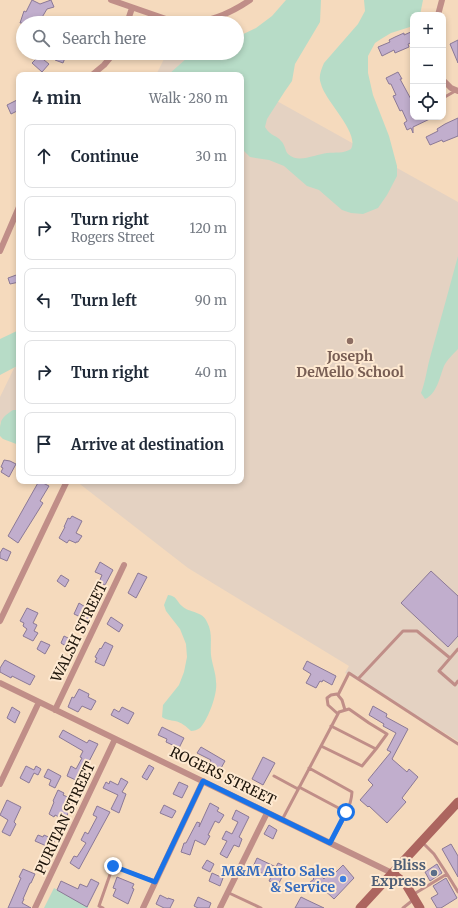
<!DOCTYPE html>
<meta charset="utf-8">
<style>
body{margin:0;font-family:Merriweather,serif;background:#f6f6f7;color:#1f2937}
.controls{position:absolute;right:12px;top:12px;display:grid;overflow:hidden;border-radius:8px;box-shadow:0 2px 6px #0003}
.controls button{width:36px;height:36px;display:grid;place-items:center;padding:0;border:0;border-bottom:1px solid #e0e1e3;background:#fff;color:#1f2937;font:20px sans-serif}
.stop{position:absolute;width:12px;height:12px;margin:-9px;border:3px solid #1a73e8;border-radius:50%;background:#fff}
.stop.end{background:#1a73e8;border-color:#fff;box-shadow:0 1px 4px #0008}
.list{margin:0;padding:0;list-style:none}
h2{display:flex;justify-content:space-between;align-items:center;height:52px;margin:0;padding:0 16px;font-size:17px}
h2 small{font-size:13px;font-weight:400;color:#747a83}
.list li{display:grid;grid-template-columns:26px 1fr auto;gap:12px;align-items:center;box-sizing:border-box;height:64px;margin:0 8px 8px;padding:0 8px;border:1px solid #e0e1e3;border-radius:8px}
.list b{display:block;font-size:15px;white-space:nowrap}
.list p{margin:0;font-size:13px;white-space:nowrap;color:#747a83}
.list em{font-size:13px;font-style:normal;color:#747a83}
.icon{flex:none;width:22px;height:22px;fill:none;stroke:currentColor;stroke-width:2;stroke-linecap:round;stroke-linejoin:round}
.map{position:relative;flex:none;width:458px;height:908px;overflow:hidden}
.search{position:absolute;background:#fff;box-shadow:0 2px 6px #0003;left:16px;top:16px;width:228px;height:44px;display:flex;align-items:center;gap:10px;box-sizing:border-box;padding:0 14px;border-radius:22px;color:#747a83;font-size:15px}
.panel{position:absolute;background:#fff;box-shadow:0 2px 6px #0003;left:16px;top:72px;width:228px;height:412px;border-radius:8px}
.map>svg:first-child{display:block}
.education{fill:#e4d2c2}
.green{fill:#b7dcc7}
.building{fill:#c1aecd;stroke:#8b7996}
.lines{fill:none;stroke-linecap:round;stroke-linejoin:round}
.lane{stroke:#c08e88;stroke-width:3}
.street{stroke:#c08e88;stroke-width:6}
.secondary{stroke:#ac655f;stroke-width:9}
.route{stroke:#1a73e8;stroke-width:5}
.education-dot{fill:#8d6e63;stroke:#fee9d1;stroke-width:1.5}
.service-dot{fill:#5c6f8a;stroke:#fee9d1;stroke-width:1.5}
.shop-dot{fill:#3f7fe0;stroke:#fee9d1;stroke-width:1.5}
.labels{text-anchor:middle;stroke-width:4;stroke-linejoin:round;paint-order:stroke}
.education-label{font-size:14px;font-weight:bold;fill:#785e54;stroke:#fee9d1}
.street-label{font-size:14px;fill:#1d1409;stroke:#fee9d1}
.service-label{font-size:14px;font-weight:bold;fill:#4e5e75;stroke:#fee9d1;text-anchor:end}
.shop-label{font-size:14px;font-weight:bold;fill:#366cbe;stroke:#fee9d1;text-anchor:end}
</style>
<div class="map">
<svg width="458" height="908" viewBox="0 0 458 908">
<rect width="100%" height="100%" fill="#f5dabd"/>
<path class="education" d="M 167,53 L 192,53 L 231,75 L 156,75 Z
M 241,81 L 458,202 L 458,741 L 345,673 L 349,666 L 188,568 L 76,481 L 241,481 Z
M 19,358 L 19,437 L 0,422 L 0,397 Z"/>
<path class="green" d="M 286,0 L 321,0 L 320,22 L 295,64 L 292,81 L 285,91 L 267,119 L 265,127 C 271,137 277,135 281,141 C 285,144 285,151 288,154 C 298,164 316,154 327,153 C 336,152 343,154 351,149 C 360,133 325,101 321,84 C 318,77 321,70 324,63 L 358,24 L 365,11 L 364,0 L 423,0 L 420,15 L 413,15 L 413,26 L 391,33 L 381,39 L 375,43 L 368,56 L 368,73 L 373,95 L 389,136 L 397,166 L 397,176 L 387,195 L 378,208 L 363,214 L 351,213 L 342,210 L 319,190 L 307,186 L 284,166 L 269,160 L 250,157 L 244,151 L 241,138 L 241,75 L 168,75 L 188,57 L 200,53 L 237,53 L 237,37 L 256,28 L 272,16 Z
M 458,256 L 458,349 C 453,354 447,360 444,366 C 440,376 437,394 425,399 L 421,393 C 426,380 427,367 431,354 C 440,322 449,289 458,256 Z
M 19,330 L 19,365 L 0,375 L 0,339 Z
M 13,410 L 19,410 L 19,445 L 3,439 L 0,436 C 0,420 0,419 13,410 Z
M 168,595 C 177,596 176,601 182,606 C 189,613 203,611 207,622 C 213,633 210,643 211,655 C 212,664 216,673 216,682 C 218,693 208,720 200,728 C 197,730 194,731 191,731 C 187,727 181,722 175,721 C 170,720 166,720 162,717 L 163,705 L 179,685 L 184,672 L 187,657 L 186,644 L 180,629 L 166,611 L 164,605 Z
M 54,888 L 88,906 L 88,908 L 44,908 Z"/>
<path class="building" d="M 32,0 L 40,4 L 51,0 L 54,7 L 47,9 L 41,19 L 39,18 L 36,23 L 20,23 L 24,11 L 26,12 Z
M 413,31 L 413,42 L 408,44 L 409,47 L 395,53 L 394,50 L 382,56 L 378,47 L 390,42 L 389,40 L 395,37 L 404,33 L 404,35 Z
M 458,40 L 458,63 L 450,44 Z
M 58,53 L 67,53 L 63,63 L 55,60 Z
M 39,56 L 49,64 L 42,72 L 32,63 Z
M 398,72 L 402,79 L 400,79 L 413,103 L 413,117 L 434,117 L 413,127 L 413,133 L 411,128 L 407,130 L 404,123 L 407,121 L 402,110 L 400,111 L 393,96 L 396,95 L 391,84 L 389,84 L 386,78 Z
M 19,99 L 19,110 L 11,114 L 7,105 Z
M 458,118 L 458,136 L 443,142 L 442,140 L 430,145 L 426,137 L 438,131 L 437,129 L 445,124 Z
M 19,274 L 19,282 L 10,284 L 8,278 Z
M 4,460 L 10,461 L 16,464 L 9,477 L 1,472 L 3,468 L 1,467 Z
M 39,481 L 49,486 L 40,501 L 43,503 L 18,543 L 8,536 Z
M 72,516 L 82,521 L 76,533 L 82,536 L 78,542 L 76,542 L 76,543 L 69,540 L 67,543 L 59,538 L 65,527 L 64,527 L 68,518 L 70,519 Z
M 3,548 L 11,552 L 7,561 L 0,558 L 0,553 Z
M 100,562 L 113,570 L 105,585 L 99,582 L 102,575 L 95,572 Z
M 431,571 L 458,596 L 458,636 L 448,647 L 401,603 Z
M 138,573 L 147,577 L 136,598 L 128,593 Z
M 61,575 L 69,580 L 65,587 L 57,581 Z
M 79,603 L 93,612 L 89,621 L 74,614 Z
M 27,608 L 38,613 L 33,623 L 37,625 L 34,631 L 38,633 L 33,641 L 23,636 L 27,629 L 23,626 L 24,623 L 20,621 Z
M 111,617 L 123,625 L 119,632 L 107,624 Z
M 64,636 L 76,642 L 72,650 L 61,643 Z
M 41,641 L 50,645 L 45,654 L 37,649 Z
M 105,642 L 113,646 L 104,666 L 95,662 L 97,658 L 95,657 L 100,648 L 101,649 Z
M 5,660 L 35,676 L 30,685 L 12,676 L 11,678 L 0,672 L 0,668 Z
M 307,661 L 336,676 L 332,685 L 323,680 L 322,682 L 320,681 L 316,688 L 306,683 L 311,674 L 303,669 Z
M 79,689 L 89,694 L 88,697 L 96,701 L 91,710 L 82,706 L 78,712 L 68,707 L 72,697 L 74,698 Z
M 373,706 L 387,714 L 386,717 L 408,729 L 392,759 L 407,772 L 409,769 L 418,777 L 402,798 L 406,802 L 387,823 L 369,806 L 368,807 L 360,800 L 373,785 L 368,780 L 391,752 L 387,750 L 396,733 L 383,726 L 384,724 L 369,715 Z
M 12,707 L 20,712 L 15,723 L 7,718 Z
M 122,707 L 134,713 L 128,724 L 111,715 L 114,709 L 119,712 Z
M 162,727 L 184,738 L 179,748 L 166,742 L 167,739 L 158,735 Z
M 63,730 L 87,743 L 89,740 L 98,744 L 83,773 L 80,782 L 67,776 L 71,766 L 76,769 L 82,758 L 80,757 L 83,751 L 59,737 Z
M 201,747 L 225,761 L 220,770 L 209,764 L 211,760 L 197,753 Z
M 263,757 L 275,763 L 263,785 L 252,779 Z
M 149,765 L 154,768 L 147,780 L 142,777 Z
M 26,766 L 34,770 L 36,766 L 41,769 L 38,775 L 34,773 L 29,783 L 20,778 Z
M 48,769 L 61,776 L 55,788 L 49,785 L 51,780 L 44,777 Z
M 121,778 L 128,782 L 122,792 L 126,794 L 119,813 L 111,809 L 118,795 L 103,788 L 106,782 L 109,784 L 110,781 L 118,785 Z
M 179,782 L 188,786 L 182,798 L 173,794 Z
M 58,790 L 64,793 L 63,795 L 74,800 L 65,820 L 55,815 L 54,817 L 49,814 L 54,802 L 53,801 Z
M 7,800 L 21,807 L 14,822 L 16,824 L 10,836 L 2,832 L 8,820 L 0,815 Z
M 210,803 L 219,808 L 217,811 L 224,815 L 219,823 L 215,821 L 208,835 L 210,836 L 205,845 L 195,840 L 190,855 L 181,852 L 184,843 L 186,843 L 197,822 L 200,823 L 199,827 Z
M 164,805 L 176,811 L 172,818 L 160,813 Z
M 97,806 L 110,812 L 79,869 L 70,863 L 74,856 L 77,857 L 86,843 L 81,840 L 85,832 L 88,834 L 97,817 L 93,815 Z
M 236,810 L 249,817 L 239,837 L 242,839 L 239,847 L 234,845 L 227,858 L 220,854 L 227,841 L 222,839 L 226,831 L 232,834 L 238,822 L 232,819 Z
M 269,825 L 277,830 L 273,839 L 264,834 Z
M 38,835 L 43,837 L 44,835 L 55,840 L 51,848 L 35,841 Z
M 451,844 L 458,856 L 458,877 L 442,849 Z
M 257,858 L 276,867 L 278,863 L 287,867 L 278,885 L 269,881 L 271,877 L 252,869 Z
M 207,860 L 214,864 L 210,872 L 202,868 Z
M 437,864 L 442,873 L 430,881 L 425,872 Z
M 343,865 L 354,878 L 334,899 L 320,886 L 316,890 L 309,883 L 314,879 L 309,874 L 314,869 L 324,879 L 327,875 L 330,878 Z
M 23,869 L 35,874 L 31,883 L 30,883 L 23,899 L 24,899 L 22,903 L 31,908 L 8,908 L 21,878 L 19,877 Z
M 212,873 L 223,878 L 220,886 L 209,881 Z
M 117,877 L 134,884 L 132,888 L 134,889 L 128,904 L 113,896 L 116,889 L 113,888 Z
M 446,878 L 457,898 L 441,908 L 437,908 L 431,898 L 438,894 L 433,886 Z
M 91,879 L 99,883 L 87,907 L 57,890 L 61,881 L 78,889 L 80,884 L 87,887 Z
M 160,895 L 168,899 L 168,898 L 174,900 L 170,908 L 164,908 L 156,904 Z
M 198,897 L 211,903 L 209,908 L 198,908 L 194,906 Z
M 301,897 L 307,900 L 324,908 L 295,908 Z"/>
<g class="lines">
<path class="lane" d="M 443,98 L 457,90
M 458,649 L 439,671 L 455,685 L 458,681
M 358,679 L 403,631 L 417,631 L 450,658
M 338,695 L 349,673 L 458,744
M 338,714 L 328,705 L 327,698 L 331,695 L 337,694 L 342,700 L 345,710
M 321,746 L 362,766 L 376,749
M 309,768 L 352,792 C 351,810 339,827 330,843
M 274,776 L 298,789
M 299,787 L 346,812
M 282,820 L 339,712 L 349,709 L 369,723 L 387,734 L 376,749 L 331,726
M 447,874 L 458,892
M 229,893 L 261,908
M 414,894 L 447,874 L 434,854 L 422,842
M 103,908 L 99,906 L 113,866 L 155,881
M 403,908 L 413,900"/>
<path class="street" d="M 111,0 L 166,19 L 186,23
M 438,15 L 442,0
M 127,23 L 132,8
M 188,23 C 210,22 231,13 250,0
M 92,75 L 104,65 L 114,53
M 443,80 L 451,88 L 458,91
M 0,251 L 19,207
M 0,621 L 66,483
M 0,683 L 392,873
M 55,710 L 124,565
M 0,784 L 39,702
M 35,908 L 115,739
M 143,908 L 203,781
M 220,908 L 267,813"/>
<path class="secondary" d="M 392,873 L 405,883 L 420,908
M 360,908 L 458,802"/>
</g>
<g class="lines">
<path class="route" d="M 113,866 L 155,882 L 203,781 L 330,843 L 346,812"/>
</g>
<circle class="education-dot" cx="350" cy="341" r="4"/>
<circle class="service-dot" cx="434" cy="873" r="4"/>
<circle class="shop-dot" cx="343" cy="879" r="4"/>
<g class="labels">
<g class="education-label">
<text x="350" y="361">Joseph<tspan x="350" dy="16">DeMello School</tspan></text>
</g>
<g class="street-label">
<text transform="translate(79 632) rotate(-64)" y="5">WALSH STREET</text>
<text transform="translate(223 776) rotate(26)" y="5">ROGERS STREET</text>
<text transform="translate(65 818) rotate(-65)" y="5">PURITAN STREET</text>
</g>
<g class="service-label">
<text x="426" y="870">Bliss<tspan x="426" dy="16">Express</tspan></text>
</g>
<g class="shop-label">
<text x="335" y="876">M&amp;M Auto Sales<tspan x="335" dy="16">&amp; Service</tspan></text>
</g>
</g>
</svg>
<div class="controls">
<button>+</button>
<button>−</button>
<button><svg class="icon" aria-label="locate" viewBox="0 0 24 24"><circle cx="12" cy="12" r="6"/><path d="M12 2v4M12 18v4M2 12h4M18 12h4"/></svg></button>
</div>
<div class="stop" style="left:346px;top:812px"></div>
<div class="stop end" style="left:113px;top:866px"></div>
<div class="search"><svg class="icon" aria-label="search" viewBox="0 0 24 24"><circle cx="10" cy="10" r="6"/><path d="M15 15l6 6"/></svg>Search here</div>
<section class="panel">
<h2>4 min<small>Walk · 280 m</small></h2>
<ul class="list">
<li><svg class="icon" aria-label="ahead" viewBox="0 0 24 24"><path d="M12 20V5M6 11l6-6 6 6"/></svg><div><b>Continue</b></div><em>30 m</em></li>
<li><svg class="icon" aria-label="right" viewBox="0 0 24 24"><path d="M7 20v-9h11M14 6l5 5-5 5"/></svg><div><b>Turn right</b><p>Rogers Street</p></div><em>120 m</em></li>
<li><svg class="icon" aria-label="left" viewBox="0 0 24 24"><path d="M17 20v-9H6M10 6l-5 5 5 5"/></svg><div><b>Turn left</b></div><em>90 m</em></li>
<li><svg class="icon" aria-label="right" viewBox="0 0 24 24"><path d="M7 20v-9h11M14 6l5 5-5 5"/></svg><div><b>Turn right</b></div><em>40 m</em></li>
<li><svg class="icon" aria-label="arrive" viewBox="0 0 24 24"><path d="M6 21V4h12l-3 4 3 4H6"/></svg><div><b>Arrive at destination</b></div></li>
</ul>
</section>
</div>
